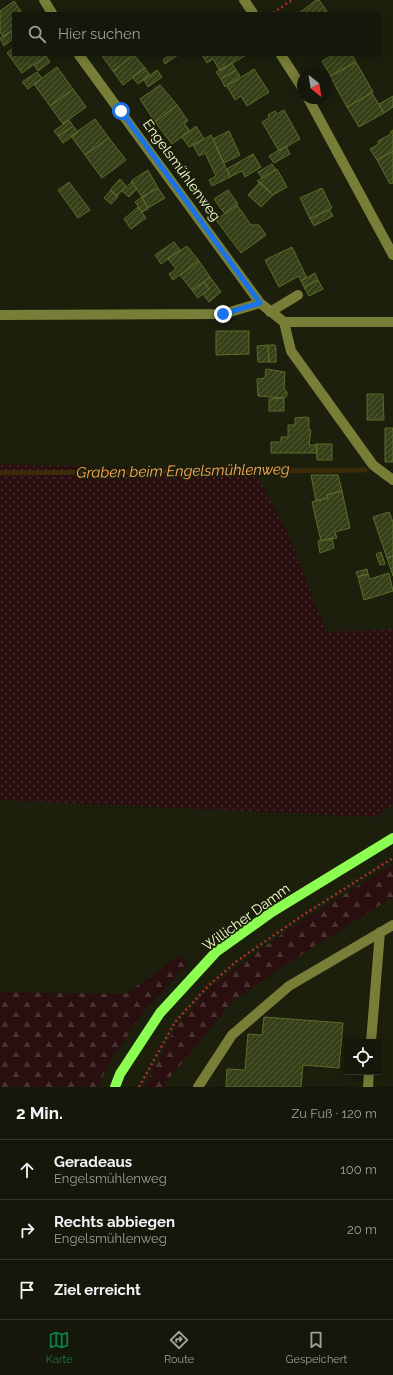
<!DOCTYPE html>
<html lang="de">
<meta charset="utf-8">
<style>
body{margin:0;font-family:Raleway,sans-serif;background:#212417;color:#f1f3f6}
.controls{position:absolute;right:12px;bottom:12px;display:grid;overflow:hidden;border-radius:0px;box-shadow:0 2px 10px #0003}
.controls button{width:36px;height:36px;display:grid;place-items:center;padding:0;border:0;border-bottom:1px solid #33362a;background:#141709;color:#f1f3f6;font:20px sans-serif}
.compass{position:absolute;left:297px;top:68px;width:36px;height:36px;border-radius:50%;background:#141709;box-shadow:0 2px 10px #0003;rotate:150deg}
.stop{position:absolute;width:12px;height:12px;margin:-9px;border:3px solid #1a73e8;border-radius:50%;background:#fff}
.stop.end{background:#1a73e8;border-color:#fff;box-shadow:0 1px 4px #0008}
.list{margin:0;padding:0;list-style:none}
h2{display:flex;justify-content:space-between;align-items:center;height:52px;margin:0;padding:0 16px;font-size:17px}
h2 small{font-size:13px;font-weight:400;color:#9d9f9c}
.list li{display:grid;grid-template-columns:26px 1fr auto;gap:12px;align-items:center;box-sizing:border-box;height:60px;padding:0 16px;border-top:1px solid #33362a}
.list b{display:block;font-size:15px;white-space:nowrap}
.list p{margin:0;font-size:13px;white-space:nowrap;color:#9d9f9c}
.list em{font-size:13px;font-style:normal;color:#9d9f9c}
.icon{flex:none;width:22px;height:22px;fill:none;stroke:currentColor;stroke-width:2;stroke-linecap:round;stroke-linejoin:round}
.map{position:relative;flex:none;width:393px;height:1087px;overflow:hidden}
.search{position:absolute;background:#141709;box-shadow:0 2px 10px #0003;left:12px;right:12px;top:12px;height:44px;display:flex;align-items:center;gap:10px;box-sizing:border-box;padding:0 14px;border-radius:0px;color:#9d9f9c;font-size:15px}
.sheet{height:232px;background:#141709}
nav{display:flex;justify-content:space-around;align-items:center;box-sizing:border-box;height:56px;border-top:1px solid #33362a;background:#141709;font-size:11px;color:#9d9f9c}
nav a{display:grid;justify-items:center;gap:2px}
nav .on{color:#0b8043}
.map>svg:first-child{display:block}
.grass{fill:url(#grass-dots)}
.forest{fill:url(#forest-firs)}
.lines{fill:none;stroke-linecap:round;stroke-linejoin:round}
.stream{stroke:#3b2b09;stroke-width:5}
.building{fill:url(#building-hatch);stroke:#5c6b2a}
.path{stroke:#af2d31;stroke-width:2.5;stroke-dasharray:2 3;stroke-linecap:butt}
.minor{stroke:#787e37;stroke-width:10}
.major{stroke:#8cfe51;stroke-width:10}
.route{stroke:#1a73e8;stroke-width:5}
.labels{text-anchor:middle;stroke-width:3.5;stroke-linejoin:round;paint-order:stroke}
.street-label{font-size:14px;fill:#f7ffca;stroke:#1b1f0c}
.water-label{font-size:15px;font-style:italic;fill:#feab58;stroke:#1b1f0c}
</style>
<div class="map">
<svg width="393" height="1087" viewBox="0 0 393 1087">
<defs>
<pattern id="grass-dots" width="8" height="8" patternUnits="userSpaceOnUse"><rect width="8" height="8" fill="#290f0f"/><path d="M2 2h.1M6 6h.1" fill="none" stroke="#493331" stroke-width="1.8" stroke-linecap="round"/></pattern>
<pattern id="forest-firs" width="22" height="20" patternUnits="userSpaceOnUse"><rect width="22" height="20" fill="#290f0f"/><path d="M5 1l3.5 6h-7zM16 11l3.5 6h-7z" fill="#493331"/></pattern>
<pattern id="building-hatch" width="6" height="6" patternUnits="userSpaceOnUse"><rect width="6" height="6" fill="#364018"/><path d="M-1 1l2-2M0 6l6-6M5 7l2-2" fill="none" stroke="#545d38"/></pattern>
</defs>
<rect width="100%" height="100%" fill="#1b1f0c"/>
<path class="grass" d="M 0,464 L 223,470 L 257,476 L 288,533 L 326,632 L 393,629 L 393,804 L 377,817 L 0,800 Z"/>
<path class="forest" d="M 393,864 L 393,897 L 313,947 L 235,999 L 166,1082 L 165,1087 L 144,1087 L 176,1027 L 209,989 L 231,971 L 296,924 Z
M 179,956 L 188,964 L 143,1012 L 108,1065 L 98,1087 L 0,1087 L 0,992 L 125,994 Z"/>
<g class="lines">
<path class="stream" d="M 0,473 L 365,470"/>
</g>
<path class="building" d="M 316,0 L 319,0 L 328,13 L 299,13 Z
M 14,1 L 22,13 L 13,13 L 13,30 L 3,37 L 0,32 L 0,11 Z
M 11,31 L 13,39 L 4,46 L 0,38 Z
M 13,48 L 13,55 L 47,55 L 22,73 L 7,53 Z
M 104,55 L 134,55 L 113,71 L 102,56 Z
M 134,55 L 145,68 L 123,85 L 113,71 Z
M 170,55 L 178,55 L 165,64 L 163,60 Z
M 202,55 L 246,55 L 220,71 L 213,59 L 207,63 Z
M 333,55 L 352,55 L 356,62 L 331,76 L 322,61 Z
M 46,56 L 50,62 L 38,71 L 34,65 Z
M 356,62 L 373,92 L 347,107 L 330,76 Z
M 232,63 L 236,70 L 221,79 L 216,72 Z
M 57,67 L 73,89 L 50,106 L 34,84 Z
M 145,68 L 150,75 L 138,84 L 132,77 Z
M 254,69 L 269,92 L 247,106 L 241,96 L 235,100 L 227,86 Z
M 157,70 L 162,77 L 148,87 L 144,80 Z
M 236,70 L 240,76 L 225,87 L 221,79 Z
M 37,72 L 42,78 L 28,89 L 22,82 Z
M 160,85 L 177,105 L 155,122 L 140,99 Z
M 73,89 L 86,107 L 63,124 L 50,106 Z
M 372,93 L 384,113 L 359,127 L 347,107 Z
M 393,96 L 393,107 L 384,113 L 379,104 Z
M 177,105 L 188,121 L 184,123 L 190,131 L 172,144 L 155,122 Z
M 284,110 L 300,139 L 279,151 L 262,122 L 269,118 L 268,115 L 275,111 L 277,114 Z
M 95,119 L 109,138 L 85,155 L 71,136 Z
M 69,120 L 73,126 L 58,136 L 54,131 Z
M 73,126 L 78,132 L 63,143 L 58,136 Z
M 196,126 L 204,139 L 189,147 L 182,137 Z
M 393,130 L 393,151 L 377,160 L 370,149 L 379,144 L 378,141 L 391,134 L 390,132 Z
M 229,131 L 240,155 L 224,163 L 213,139 Z
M 211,135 L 230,177 L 212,186 L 209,180 L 216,176 L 205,153 L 199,156 L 193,145 Z
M 109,138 L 126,160 L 102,178 L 85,155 Z
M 286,146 L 290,154 L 274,163 L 269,156 Z
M 393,151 L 393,183 L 390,184 L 377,160 Z
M 253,154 L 261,167 L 245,177 L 242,171 L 230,177 L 227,169 Z
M 272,164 L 276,170 L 262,178 L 258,172 Z
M 277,169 L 287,187 L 273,195 L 257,181 Z
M 148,170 L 158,188 L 142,197 L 131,181 Z
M 120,179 L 126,186 L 117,196 L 110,190 Z
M 69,182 L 90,210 L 78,218 L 58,190 Z
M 132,182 L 137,189 L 129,197 L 122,191 Z
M 260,182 L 273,195 L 261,207 L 248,195 Z
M 158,188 L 165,198 L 148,208 L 142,197 Z
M 322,188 L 332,208 L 310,219 L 300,198 Z
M 111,190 L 118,197 L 111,204 L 104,198 Z
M 228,190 L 238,204 L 225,214 L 214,199 Z
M 142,197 L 148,209 L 142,212 L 135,202 Z
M 237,205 L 251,225 L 259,225 L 266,235 L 241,253 L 216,220 Z
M 138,207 L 146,218 L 131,229 L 124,219 Z
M 329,209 L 333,216 L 314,226 L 310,219 Z
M 174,242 L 180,250 L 161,264 L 155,255 Z
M 187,246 L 199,261 L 173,280 L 169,274 L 176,269 L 168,259 Z
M 292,247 L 307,278 L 301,281 L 299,276 L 279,287 L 265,260 Z
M 199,261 L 210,277 L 192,290 L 180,275 Z
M 315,273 L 318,280 L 304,287 L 301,281 Z
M 210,277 L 221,292 L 209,302 L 203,294 L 209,289 L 204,282 Z
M 318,280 L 323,289 L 309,296 L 304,287 Z
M 204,282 L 209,289 L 198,298 L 192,290 Z
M 216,331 L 249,331 L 249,354 L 216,355 Z
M 268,345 L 269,362 L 258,362 L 257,346 Z
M 268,345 L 275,345 L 276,349 L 276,362 L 269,362 Z
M 266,369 L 285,372 L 284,389 L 287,392 L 287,396 L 284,398 L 258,396 L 257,379 L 265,378 Z
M 367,394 L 383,394 L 384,420 L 367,420 Z
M 284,398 L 284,411 L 269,411 L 269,399 Z
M 306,417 L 309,418 L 309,430 L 311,430 L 309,445 L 317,445 L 317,453 L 271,453 L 271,442 L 281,442 L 281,437 L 288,437 L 288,425 L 295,425 L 295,418 Z
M 385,428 L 393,428 L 393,462 L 385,462 Z
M 316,444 L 332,444 L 332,460 L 317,460 Z
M 311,475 L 338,475 L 342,491 L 327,495 L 328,498 L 316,501 Z
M 342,491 L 350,528 L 335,532 L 337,538 L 321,541 L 312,502 L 328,498 L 327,495 Z
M 389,512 L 393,522 L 393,556 L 387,558 L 373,517 Z
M 332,538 L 334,548 L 320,553 L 318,541 Z
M 381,552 L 385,564 L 380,565 L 376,554 Z
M 393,556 L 393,576 L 387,558 Z
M 367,569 L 368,574 L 358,577 L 356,572 Z
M 389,573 L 393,591 L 364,600 L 358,577 L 368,574 L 370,579 Z
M 264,1017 L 343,1023 L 339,1068 L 303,1065 L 301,1087 L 226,1087 L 227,1069 L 245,1070 L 248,1034 L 262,1035 Z"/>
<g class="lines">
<path class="path" d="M 273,13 L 292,0
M 139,1087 L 175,1022 L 209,985 L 237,961 L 303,915 L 393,858"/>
<path class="minor" d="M 44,0 L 52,13
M 244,0 L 253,13
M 79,55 L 260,303 L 284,322 L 393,322
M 281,55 L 303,89
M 308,98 L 393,255
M 270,312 L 298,295
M 0,315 L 223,314 L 260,303
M 284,322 L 291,351 L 373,465 L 393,480
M 371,1042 L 380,932
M 198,1087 L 232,1035 L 289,986 L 393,925
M 368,1087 L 369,1072"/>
<path class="major" d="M 115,1087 L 120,1074 L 160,1013 L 216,952 L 272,912 L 393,838"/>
</g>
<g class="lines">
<path class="route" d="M 121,111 L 260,303 L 223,314"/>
</g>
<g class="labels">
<g class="street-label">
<text transform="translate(182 170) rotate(54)" y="5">Engelsmühlenweg</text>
<text transform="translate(246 917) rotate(-36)" y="5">Willicher Damm</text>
</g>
<g class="water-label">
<text transform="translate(183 471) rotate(-1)" y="5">Graben beim Engelsmühlenweg</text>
</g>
</g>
</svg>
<div class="controls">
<button><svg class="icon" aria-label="locate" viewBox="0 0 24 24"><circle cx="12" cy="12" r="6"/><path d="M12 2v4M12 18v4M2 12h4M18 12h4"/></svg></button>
</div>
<svg class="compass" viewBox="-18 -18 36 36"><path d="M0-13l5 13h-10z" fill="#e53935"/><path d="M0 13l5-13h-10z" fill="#9d9f9c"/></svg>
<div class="stop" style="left:121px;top:111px"></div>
<div class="stop end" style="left:223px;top:314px"></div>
<div class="search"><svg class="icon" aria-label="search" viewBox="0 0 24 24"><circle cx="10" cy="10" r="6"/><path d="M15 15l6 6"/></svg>Hier suchen</div>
</div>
<section class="sheet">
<h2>2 Min.<small>Zu Fuß · 120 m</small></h2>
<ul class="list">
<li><svg class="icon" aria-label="ahead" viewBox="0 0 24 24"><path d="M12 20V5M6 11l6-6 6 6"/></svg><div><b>Geradeaus</b><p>Engelsmühlenweg</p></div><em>100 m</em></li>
<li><svg class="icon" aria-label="right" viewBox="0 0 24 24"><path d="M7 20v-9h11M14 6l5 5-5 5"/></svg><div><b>Rechts abbiegen</b><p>Engelsmühlenweg</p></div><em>20 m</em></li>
<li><svg class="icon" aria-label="arrive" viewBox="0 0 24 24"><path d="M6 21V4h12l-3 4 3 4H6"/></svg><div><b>Ziel erreicht</b></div></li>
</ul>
</section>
<nav>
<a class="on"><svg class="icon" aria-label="map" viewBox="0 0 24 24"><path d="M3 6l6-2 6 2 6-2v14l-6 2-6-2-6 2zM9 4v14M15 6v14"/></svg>Karte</a>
<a><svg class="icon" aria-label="directions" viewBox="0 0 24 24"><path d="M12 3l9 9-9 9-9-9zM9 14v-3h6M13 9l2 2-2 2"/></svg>Route</a>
<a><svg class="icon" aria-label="saved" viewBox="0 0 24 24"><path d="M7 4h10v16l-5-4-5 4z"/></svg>Gespeichert</a>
</nav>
